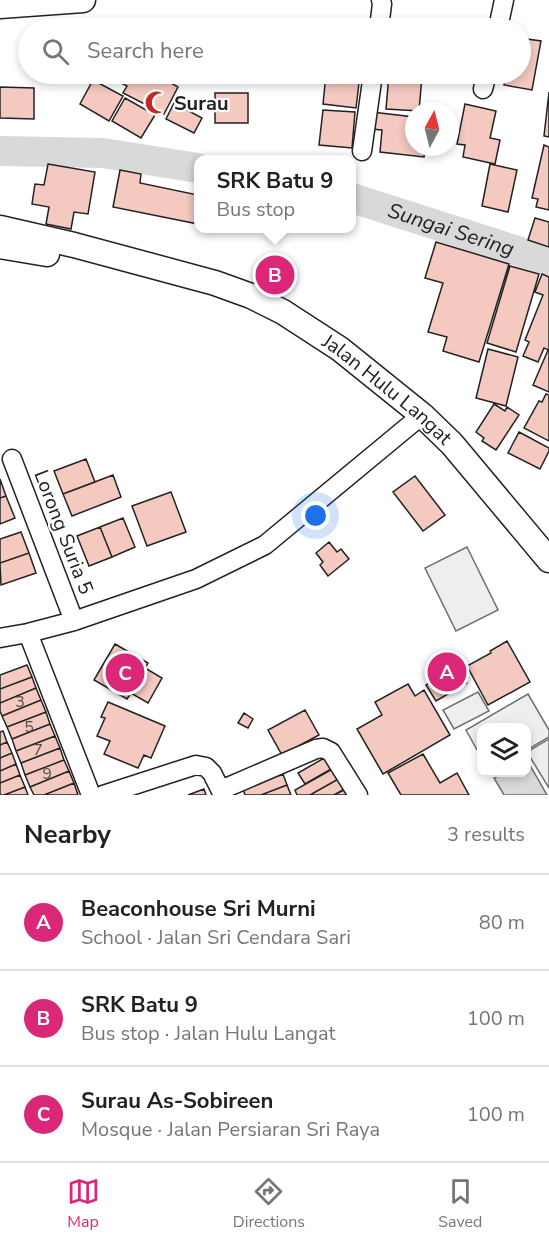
<!DOCTYPE html>
<meta charset="utf-8">
<style>
body{margin:0;font-family:"Nunito Sans",sans-serif;background:#f2f2f2;color:#222}
.controls{position:absolute;right:18px;bottom:18px;display:grid;overflow:hidden;border-radius:12px;box-shadow:0 3px 9px #0003}
.controls button{width:54px;height:54px;display:grid;place-items:center;padding:0;border:0;border-bottom:2px solid #e0e0e0;background:#fff;color:#222;font:30px sans-serif}
.compass{position:absolute;left:405px;top:102px;width:54px;height:54px;border-radius:50%;background:#fff;box-shadow:0 3px 9px #0003;rotate:7deg}
.you{position:absolute;left:316px;top:516px;width:21px;height:21px;margin:-15px;border:4px solid #fff;border-radius:50%;background:#1a73e8;box-shadow:0 0 0 9px #1a73e833}
.badge{display:grid;place-items:center;width:39px;height:39px;border-radius:50%;background:#db2777;color:#fff;font-size:20px;font-weight:700}
.pin{position:absolute;translate:-50% -50%;border:3px solid #fff;box-shadow:0 2px 6px #0006}
.popup{position:absolute;left:194px;top:155px;width:162px;height:78px;box-sizing:border-box;display:grid;place-content:center;border-radius:12px;background:#fff;filter:drop-shadow(0 2px 4px #0005);font-size:20px;white-space:nowrap;color:#767676}
.popup b{font-size:22px;color:#222}
.popup::after{content:'';position:absolute;left:50%;top:100%;margin-left:-12px;border:12px solid transparent;border-top-color:#fff}
.list{margin:0;padding:0;list-style:none}
h2{display:flex;justify-content:space-between;align-items:center;height:78px;margin:0;padding:0 24px;font-size:26px}
h2 small{font-size:20px;font-weight:400;color:#767676}
.list li{display:grid;grid-template-columns:39px 1fr auto;gap:18px;align-items:center;box-sizing:border-box;height:96px;padding:0 24px;border-top:2px solid #e0e0e0}
.list b{display:block;font-size:22px;white-space:nowrap}
.list p{margin:0;font-size:20px;white-space:nowrap;color:#767676}
.list em{font-size:20px;font-style:normal;color:#767676}
.icon{flex:none;width:33px;height:33px;fill:none;stroke:currentColor;stroke-width:2;stroke-linecap:round;stroke-linejoin:round}
.map{position:relative;flex:none;width:549px;height:795px;overflow:hidden}
.search{position:absolute;background:#fff;box-shadow:0 3px 9px #0003;left:18px;right:18px;top:18px;height:66px;display:flex;align-items:center;gap:15px;box-sizing:border-box;padding:0 21px;border-radius:33px;color:#767676;font-size:22px}
.sheet{height:366px;background:#fff}
nav{display:flex;justify-content:space-around;align-items:center;box-sizing:border-box;height:84px;border-top:2px solid #e0e0e0;background:#fff;font-size:16px;color:#767676}
nav a{display:grid;justify-items:center;gap:3px}
nav .on{color:#db2777}
.map>svg:first-child{display:block}
.green{fill:#eee;stroke:#6f6f6f;stroke-width:1.5}
.water{fill:#d9d9d9;stroke:#6f6f6f;stroke-width:1.5}
.lines{fill:none;stroke-linecap:round;stroke-linejoin:round}
.river{stroke:#d9d9d9;stroke-width:30}
.building{fill:#f3c9c0;stroke:#222;stroke-width:1.5}
.minor-casing{stroke:#222;stroke-width:21}
.major-casing{stroke:#222;stroke-width:27}
.minor{stroke:#fff;stroke-width:18}
.major{stroke:#fff;stroke-width:24}
.labels{text-anchor:middle;stroke-width:4.5;stroke-linejoin:round;paint-order:stroke}
.number-label{font-size:16px;fill:#564c4a}
.poi-label{font-size:20px;font-weight:bold;fill:#222;stroke:#fff;text-anchor:start}
.street-label{font-size:20px;fill:#222;stroke:#fff}
.water-label{font-size:21px;font-style:italic;fill:#222;stroke:#fff}
</style>
<div class="map">
<svg width="549" height="795" viewBox="0 0 549 795">
<rect width="100%" height="100%" fill="#fff"/>
<path class="green" d="M 467,547 L 498,610 L 456,631 L 425,568 Z
M 478,692 L 489,711 L 454,729 L 443,710 Z
M 528,694 L 549,730 L 549,737 L 527,750 L 526,728 L 482,728 L 481,757 L 466,730 Z
M 549,739 L 549,788 L 527,752 Z"/>
<path class="water" d="M 527,760 L 547,795 L 504,795 L 494,778 L 504,773 L 526,772 Z"/>
<g class="lines">
<g class="river">
<path d="M 0,151 L 103,153 L 198,168"/>
<path id="s1" d="M 352,198 L 549,261"/>
</g>
</g>
<path class="building" d="M 520,38 L 541,41 L 532,90 L 504,85 L 506,74 L 520,74 Z
M 135,74 L 166,74 L 171,76 L 169,82 L 178,87 L 164,114 L 123,93 L 127,86 L 121,83 L 125,75 L 132,79 Z
M 326,74 L 360,74 L 356,108 L 323,104 Z
M 389,74 L 422,76 L 419,111 L 386,109 Z
M 93,80 L 123,96 L 109,121 L 80,104 Z
M 0,87 L 34,88 L 34,119 L 0,118 Z
M 549,92 L 549,137 L 544,136 Z
M 215,93 L 248,93 L 248,123 L 215,123 Z
M 125,98 L 155,115 L 141,138 L 112,121 Z
M 174,103 L 202,118 L 194,133 L 166,119 Z
M 465,104 L 496,111 L 490,138 L 500,140 L 495,164 L 463,157 L 465,145 L 457,144 Z
M 323,110 L 355,112 L 352,148 L 319,145 Z
M 372,112 L 414,117 L 414,147 L 425,147 L 424,157 L 380,152 L 382,130 L 371,129 Z
M 544,145 L 549,147 L 549,210 L 536,207 L 538,199 L 532,198 Z
M 48,164 L 95,172 L 88,214 L 74,212 L 71,229 L 46,224 L 49,207 L 32,204 L 35,184 L 44,185 Z
M 490,164 L 517,170 L 508,212 L 482,206 Z
M 120,170 L 141,174 L 140,183 L 198,195 L 198,224 L 113,207 Z
M 535,218 L 549,222 L 549,247 L 528,240 Z
M 436,242 L 509,264 L 479,362 L 443,351 L 447,337 L 428,332 L 443,283 L 425,278 Z
M 510,266 L 539,274 L 516,352 L 487,343 Z
M 542,274 L 549,277 L 549,350 L 544,348 L 538,362 L 523,356 L 529,342 L 525,340 L 543,295 L 535,292 Z
M 488,349 L 518,357 L 506,406 L 476,398 Z
M 548,350 L 549,351 L 549,392 L 533,385 Z
M 546,394 L 549,395 L 549,441 L 524,428 L 539,401 L 542,402 Z
M 494,404 L 505,411 L 507,407 L 519,415 L 496,450 L 482,441 L 484,438 L 476,432 Z
M 519,432 L 549,448 L 549,451 L 540,469 L 508,453 Z
M 86,459 L 95,482 L 63,494 L 54,471 Z
M 113,475 L 121,497 L 72,516 L 63,494 Z
M 415,476 L 445,515 L 423,531 L 393,492 Z
M 0,479 L 6,496 L 0,498 Z
M 171,492 L 186,532 L 147,546 L 132,506 Z
M 6,496 L 15,518 L 0,524 L 0,498 Z
M 123,518 L 135,547 L 112,557 L 100,527 Z
M 100,527 L 112,557 L 89,566 L 77,536 Z
M 21,532 L 29,553 L 0,563 L 0,539 Z
M 329,542 L 337,552 L 341,549 L 349,559 L 328,576 L 320,565 L 323,562 L 316,553 Z
M 29,553 L 36,573 L 1,585 L 0,563 Z
M 507,641 L 530,682 L 488,705 L 467,666 L 491,653 L 490,651 Z
M 115,644 L 148,663 L 145,668 L 162,678 L 148,703 L 131,693 L 127,699 L 94,680 Z
M 27,665 L 32,677 L 0,689 L 0,675 Z
M 457,667 L 467,683 L 436,701 L 426,685 Z
M 32,677 L 36,688 L 0,703 L 0,689 Z
M 408,684 L 415,696 L 424,690 L 450,735 L 383,774 L 357,729 L 382,715 L 375,702 Z
M 36,688 L 41,700 L 2,716 L 0,711 L 0,703 Z
M 41,700 L 46,712 L 7,727 L 2,716 Z
M 108,702 L 165,726 L 151,758 L 144,755 L 138,768 L 104,754 L 110,741 L 97,736 L 105,718 L 101,717 Z
M 305,710 L 319,735 L 282,755 L 268,730 Z
M 46,712 L 50,724 L 12,739 L 7,727 Z
M 244,713 L 253,719 L 248,728 L 238,723 Z
M 50,724 L 55,736 L 16,751 L 12,739 Z
M 3,731 L 7,742 L 0,745 L 0,732 Z
M 55,736 L 60,748 L 21,763 L 16,751 Z
M 7,742 L 12,753 L 0,758 L 0,745 Z
M 60,748 L 64,760 L 25,775 L 21,763 Z
M 12,753 L 16,764 L 0,771 L 0,758 Z
M 423,754 L 440,783 L 457,773 L 469,795 L 401,795 L 388,773 Z
M 326,757 L 333,768 L 305,784 L 298,773 Z
M 64,760 L 69,771 L 30,787 L 25,775 Z
M 16,764 L 20,775 L 0,783 L 0,771 Z
M 336,767 L 342,777 L 310,795 L 297,795 L 295,790 Z
M 69,771 L 74,783 L 44,795 L 34,795 L 30,787 Z
M 283,774 L 287,785 L 261,795 L 245,795 L 243,789 Z
M 20,775 L 25,787 L 4,795 L 0,795 L 0,783 Z
M 342,777 L 348,787 L 334,795 L 310,795 Z
M 74,783 L 78,795 L 44,795 Z
M 287,785 L 291,795 L 261,795 Z
M 25,787 L 28,795 L 4,795 Z
M 204,789 L 206,795 L 188,795 Z
M 346,789 L 349,795 L 334,795 Z"/>
<g class="lines">
<defs>
<path id="minor" d="M 379,28 L 382,4 L 381,0
M 498,28 L 504,0
M 483,89 L 487,74
M 362,151 L 373,74
M 12,459 L 74,621
M 28,633 L 91,795
M 0,638 L 28,633 L 74,621 L 196,579 L 265,545 L 422,415
M 221,790 L 316,749 L 323,748 L 331,752 L 358,795
M 103,795 L 196,765 L 206,767 L 212,773 L 223,795"/>
<g id="major">
<path d="M 0,6 L 83,0"/>
<path id="s2" d="M 0,228 L 74,245 L 215,283 L 251,296 L 283,312 L 340,349 L 422,415 L 452,444 L 549,560"/>
<path d="M 0,246 L 47,254"/>
</g>
</defs>
<use href="#minor" class="minor-casing"/>
<use href="#major" class="major-casing"/>
<use href="#minor" class="minor"/>
<use href="#major" class="major"/>
</g>
<defs>
<symbol id="mosque-bare" viewBox="-9 -9 18 18"><path d="M3.5-4.9A6 6 0 1 0 3.5 4.9A5 5 0 1 1 3.5-4.9Z" fill="#c62828" stroke="#fff" stroke-width="2.5" paint-order="stroke"/></symbol>
</defs>
<g fill-rule="evenodd">
<use href="#mosque-bare" x="140" y="86" width="33" height="33"/>
</g>
<g class="labels">
<g class="number-label">
<text x="20" y="707">3</text>
<text x="29" y="732">5</text>
<text x="38" y="755">7</text>
<text x="47" y="779">9</text>
</g>
<g class="poi-label">
<text x="174" y="110">Surau</text>
</g>
<g class="street-label">
<text dy="7" stroke="none"><textPath href="#s2" startOffset="426">Jalan Hulu Langat</textPath></text>
<text transform="translate(64 532) rotate(69)" y="7">Lorong Suria 5</text>
</g>
<g class="water-label">
<text dy="7" stroke="none"><textPath href="#s1" startOffset="104">Sungai Sering</textPath></text>
</g>
</g>
</svg>
<div class="controls">
<button><svg class="icon" aria-label="layers" viewBox="0 0 24 24"><path d="M12 4l9 5-9 5-9-5zM3 14l9 5 9-5"/></svg></button>
</div>
<svg class="compass" viewBox="-18 -18 36 36"><path d="M0-13l5 13h-10z" fill="#e53935"/><path d="M0 13l5-13h-10z" fill="#767676"/></svg>
<div class="you"></div>
<div class="pin badge" style="left:447px;top:672px">A</div>
<div class="pin badge" style="left:275px;top:275px">B</div>
<div class="popup"><b>SRK Batu 9</b>Bus stop</div>
<div class="pin badge" style="left:125px;top:673px">C</div>
<div class="search"><svg class="icon" aria-label="search" viewBox="0 0 24 24"><circle cx="10" cy="10" r="6"/><path d="M15 15l6 6"/></svg>Search here</div>
</div>
<section class="sheet">
<h2>Nearby<small>3 results</small></h2>
<ul class="list">
<li><span class="badge">A</span><div><b>Beaconhouse Sri Murni</b><p>School · Jalan Sri Cendara Sari</p></div><em>80 m</em></li>
<li><span class="badge">B</span><div><b>SRK Batu 9</b><p>Bus stop · Jalan Hulu Langat</p></div><em>100 m</em></li>
<li><span class="badge">C</span><div><b>Surau As-Sobireen</b><p>Mosque · Jalan Persiaran Sri Raya</p></div><em>100 m</em></li>
</ul>
</section>
<nav>
<a class="on"><svg class="icon" aria-label="map" viewBox="0 0 24 24"><path d="M3 6l6-2 6 2 6-2v14l-6 2-6-2-6 2zM9 4v14M15 6v14"/></svg>Map</a>
<a><svg class="icon" aria-label="directions" viewBox="0 0 24 24"><path d="M12 3l9 9-9 9-9-9zM9 14v-3h6M13 9l2 2-2 2"/></svg>Directions</a>
<a><svg class="icon" aria-label="saved" viewBox="0 0 24 24"><path d="M7 4h10v16l-5-4-5 4z"/></svg>Saved</a>
</nav>
